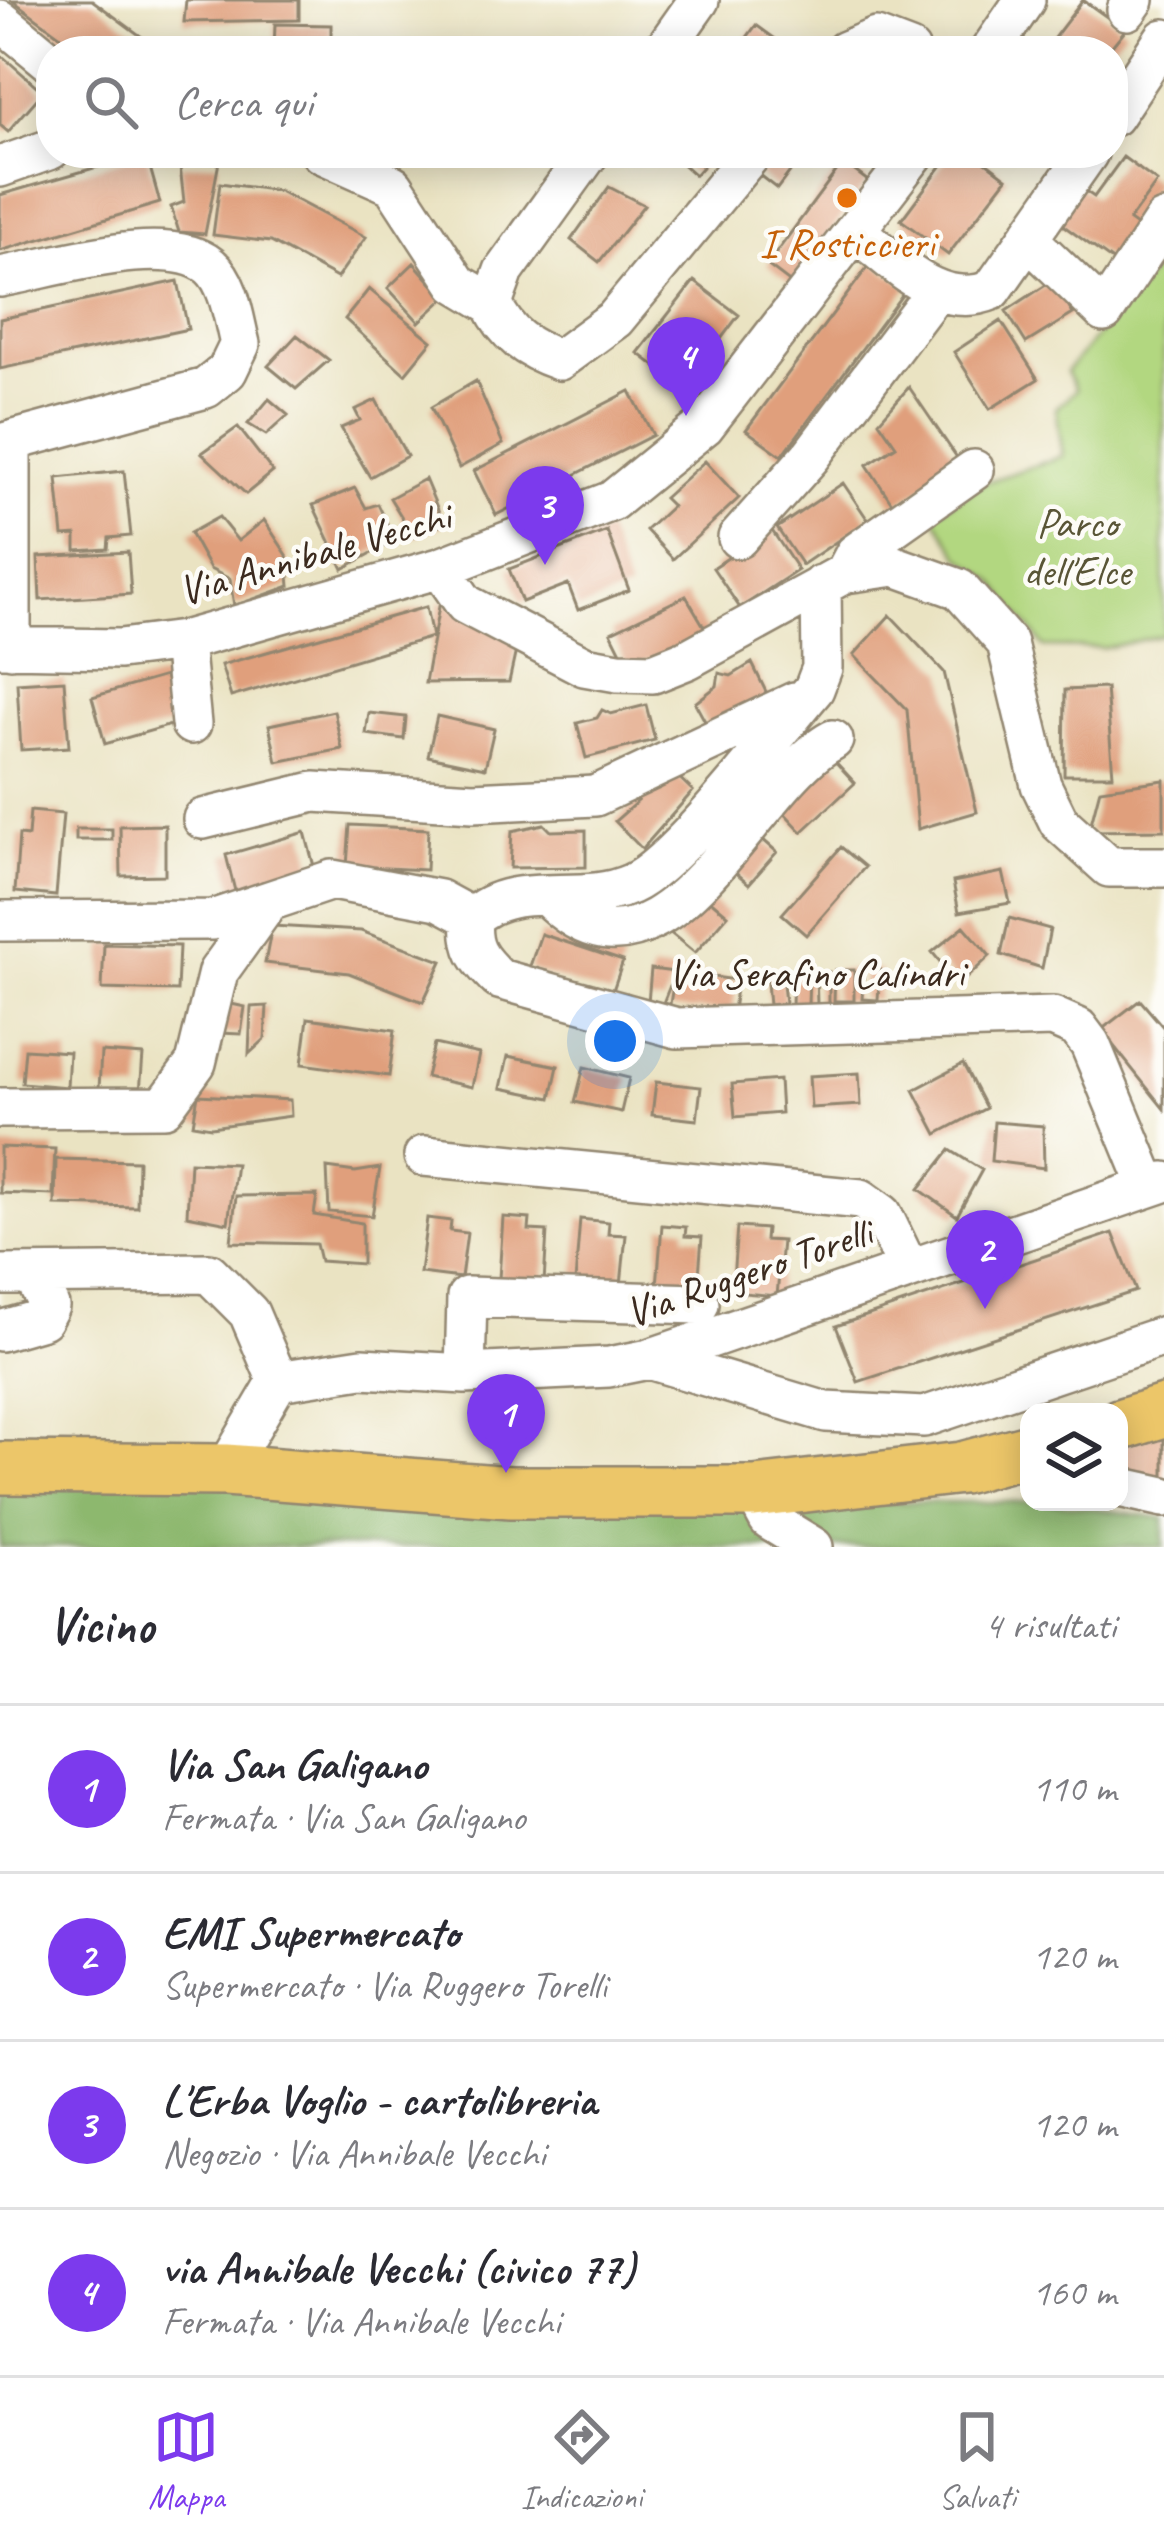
<!DOCTYPE html>
<html lang="it">
<meta charset="utf-8">
<style>
body{margin:0;font-family:Caveat,sans-serif;background:#f2f2f3;color:#2b2b33}
.controls{position:absolute;right:36px;bottom:36px;display:grid;overflow:hidden;border-radius:24px;box-shadow:0 6px 30px #0003}
.controls button{width:108px;height:108px;display:grid;place-items:center;padding:0;border:0;border-bottom:3px solid #e1e1e2;background:#fff;color:#2b2b33;font:60px sans-serif}
.you{position:absolute;left:615px;top:1041px;width:42px;height:42px;margin:-30px;border:9px solid #fff;border-radius:50%;background:#1a73e8;box-shadow:0 0 0 18px #1a73e833}
.badge{display:grid;place-items:center;width:78px;height:78px;border-radius:50%;background:#7c3aed;color:#fff;font-size:39px;font-weight:700}
.pin{position:absolute;translate:-50% -99px;filter:drop-shadow(0 3px 6px #0008)}
.pin::after{content:'';position:absolute;top:63px;width:42px;height:36px;background:inherit;clip-path:polygon(0 0,100% 0,50% 100%)}
.list{margin:0;padding:0;list-style:none}
h2{display:flex;justify-content:space-between;align-items:center;height:156px;margin:0;padding:0 48px;font-size:51px}
h2 small{font-size:39px;font-weight:400;color:#7c7c81}
.list li{display:grid;grid-template-columns:78px 1fr auto;gap:36px;align-items:center;box-sizing:border-box;height:168px;padding:0 48px;border-top:3px solid #e1e1e2}
.list b{display:block;font-size:45px;white-space:nowrap}
.list p{margin:0;font-size:39px;white-space:nowrap;color:#7c7c81}
.list em{font-size:39px;font-style:normal;color:#7c7c81}
.icon{flex:none;width:66px;height:66px;fill:none;stroke:currentColor;stroke-width:2;stroke-linecap:round;stroke-linejoin:round}
.map{position:relative;flex:none;width:1164px;height:1547px;overflow:hidden}
.search{position:absolute;background:#fff;box-shadow:0 6px 30px #0003;left:36px;right:36px;top:36px;height:132px;display:flex;align-items:center;gap:30px;box-sizing:border-box;padding:0 42px;border-radius:48px;color:#7c7c81;font-size:45px}
.sheet{height:828px;background:#fff}
nav{display:flex;justify-content:space-around;align-items:center;box-sizing:border-box;height:168px;border-top:3px solid #e1e1e2;background:#fff;font-size:33px;color:#7c7c81}
nav a{display:grid;justify-items:center;gap:6px}
nav .on{color:#7c3aed}
.map>svg:first-child{display:block}
.green{fill:#b2d780;stroke:#76804f;stroke-width:3}
.forest{fill:#8db86e;stroke:#647146;stroke-width:3}
.building{fill:#e09f7c}
.lines{fill:none;stroke-linecap:round;stroke-linejoin:round}
.minor-casing{stroke:#928670;stroke-width:44}
.major-casing{stroke:#928670;stroke-width:56}
.minor{stroke:#fff;stroke-width:39}
.major{stroke:#ecc669;stroke-width:51}
.food-dot{fill:#e8710a;stroke:#fdfcf7;stroke-width:4.5}
.labels{text-anchor:middle;stroke-width:9;stroke-linejoin:round;paint-order:stroke}
.food-label{font-size:42px;fill:#c56008;stroke:#fdfcf7}
.park-label{font-size:42px;fill:#595536;stroke:#fdfcf7}
.street-label{font-size:42px;fill:#3b2a1e;stroke:#fdfcf7}
</style>
<div class="map">
<svg width="1164" height="1547" viewBox="0 0 1164 1547">
<rect width="100%" height="100%" fill="#fdfcf7"/>
<filter id="ink" filterUnits="userSpaceOnUse"><feTurbulence type="fractalNoise" baseFrequency=".00833" numOctaves="2"/><feDisplacementMap in="SourceGraphic" scale="24" xChannelSelector="R" yChannelSelector="G"/><feConvolveMatrix kernelMatrix="1 2 1 2 8 2 1 2 1" color-interpolation-filters="sRGB"/></filter>
<filter id="wash" filterUnits="userSpaceOnUse"><feTurbulence type="fractalNoise" baseFrequency=".004" numOctaves="4" result="noise"/><feDisplacementMap in="SourceGraphic" scale="48" xChannelSelector="R" yChannelSelector="G"/><feGaussianBlur stdDeviation="2.7" result="paint"/><feColorMatrix in="noise" values="0 0 0 0 0 0 0 0 0 0 0 0 0 0 0 0 0 1.4 0 .05"/><feComposite in="paint" operator="in"/></filter>
<g filter="url(#wash)">
<rect width="100%" height="100%" fill="#eae3c2"/>
<path class="green" d="M 1164,258 L 1164,635 L 1105,648 L 1044,647 L 994,581 L 961,557 L 933,515 L 980,484 L 1063,456 L 1056,408 L 1076,390 L 1066,372 Z"/>
<path class="forest" d="M 0,1473 L 713,1502 L 1047,1502 L 1164,1518 L 1164,1547 L 0,1547 Z"/>
<g id="blocks">
<path class="building" d="M 12,0 L 92,0 L 161,51 L 81,51 Z
M 186,0 L 299,0 L 299,20 L 184,22 Z
M 1083,0 L 1125,30 L 1108,51 L 1044,51 Z
M 275,24 L 331,25 L 331,51 L 274,51 Z
M 756,25 L 792,51 L 737,51 Z
M 0,54 L 43,92 L 8,132 L 0,125 Z
M 146,153 L 160,203 L 0,251 L 0,195 Z
M 670,153 L 714,153 L 695,175 Z
M 776,153 L 804,153 L 777,189 L 759,175 Z
M 951,153 L 974,153 L 1007,178 L 948,255 L 901,220 Z
M 1123,157 L 1157,182 L 1129,221 L 1146,233 L 1121,267 L 1054,219 L 1078,186 L 1094,197 Z
M 219,162 L 205,234 L 179,232 L 171,207 L 184,202 L 180,166 Z
M 843,162 L 868,181 L 792,284 L 767,265 Z
M 220,183 L 279,191 L 366,237 L 337,278 L 271,242 L 213,235 Z
M 609,187 L 644,205 L 599,262 L 571,240 Z
M 872,261 L 908,287 L 782,456 L 746,430 Z
M 414,263 L 445,298 L 419,322 L 388,288 Z
M 178,281 L 188,329 L 0,369 L 0,319 Z
M 694,281 L 739,315 L 684,388 L 638,353 Z
M 1052,281 L 1073,314 L 1026,343 L 1006,311 Z
M 369,289 L 432,341 L 405,374 L 345,319 Z
M 1001,321 L 1038,379 L 990,409 L 954,352 Z
M 297,335 L 329,360 L 296,389 L 268,366 Z
M 476,381 L 503,444 L 459,468 L 431,407 Z
M 909,387 L 960,462 L 894,506 L 867,465 L 896,446 L 879,421 Z
M 630,391 L 653,435 L 496,515 L 474,471 Z
M 269,399 L 288,415 L 266,435 L 248,424 Z
M 376,400 L 407,456 L 370,477 L 341,428 L 360,420 L 355,410 Z
M 238,427 L 273,472 L 246,494 L 202,453 Z
M 705,461 L 739,498 L 673,559 L 646,530 L 672,506 L 664,498 Z
M 124,471 L 131,536 L 109,538 L 108,549 L 76,551 L 76,535 L 63,536 L 57,478 Z
M 425,479 L 444,524 L 414,537 L 390,498 Z
M 843,483 L 868,520 L 802,565 L 777,528 Z
M 355,488 L 366,508 L 378,504 L 395,540 L 343,569 L 313,505 Z
M 219,517 L 238,541 L 264,520 L 287,555 L 290,586 L 234,606 L 230,579 L 210,569 L 190,533 Z
M 771,529 L 798,570 L 740,608 L 713,568 Z
M 607,531 L 629,590 L 578,610 L 568,584 L 522,602 L 509,569 Z
M 128,552 L 131,594 L 40,600 L 38,557 Z
M 686,596 L 709,635 L 629,668 L 611,632 Z
M 440,601 L 518,641 L 509,682 L 425,683 Z
M 426,607 L 432,637 L 231,697 L 221,665 Z
M 890,615 L 944,672 L 977,812 L 918,829 L 907,710 L 854,655 Z
M 752,663 L 770,700 L 713,736 L 695,703 L 717,686 L 719,673 L 731,676 Z
M 165,676 L 178,723 L 105,744 L 92,697 Z
M 64,680 L 69,747 L 21,750 L 17,683 Z
M 1106,688 L 1113,775 L 1064,775 L 1065,690 Z
M 646,705 L 655,740 L 586,758 L 577,723 L 597,718 L 602,710 L 611,714 Z
M 334,711 L 342,749 L 277,762 L 269,725 Z
M 369,713 L 406,717 L 404,739 L 366,734 Z
M 437,716 L 494,729 L 485,768 L 428,756 Z
M 831,757 L 855,783 L 802,832 L 778,806 Z
M 665,764 L 693,791 L 642,849 L 615,821 L 638,801 L 633,793 Z
M 1164,780 L 1164,830 L 1089,831 L 1100,789 Z
M 30,811 L 63,814 L 56,896 L 15,892 L 19,835 L 28,836 Z
M 544,824 L 551,831 L 586,830 L 586,867 L 510,868 L 512,831 Z
M 165,825 L 165,875 L 121,876 L 120,826 Z
M 350,825 L 428,829 L 426,870 L 347,866 Z
M 76,829 L 112,829 L 112,840 L 76,840 Z
M 305,832 L 316,874 L 236,895 L 226,855 Z
M 754,832 L 777,852 L 749,884 L 726,864 Z
M 841,847 L 865,867 L 806,935 L 782,914 Z
M 1003,872 L 1010,903 L 959,912 L 953,882 Z
M 701,892 L 728,915 L 695,953 L 668,931 Z
M 1009,918 L 1050,929 L 1042,968 L 1001,955 Z
M 272,926 L 361,931 L 442,961 L 423,1002 L 349,973 L 265,963 Z
M 964,926 L 990,956 L 959,985 L 932,952 Z
M 541,934 L 623,961 L 611,996 L 529,969 Z
M 104,944 L 179,946 L 177,991 L 102,989 Z
M 651,969 L 737,980 L 733,1011 L 669,1010 L 675,973 L 663,1003 L 648,1002 Z
M 864,969 L 880,970 L 878,1000 L 862,999 Z
M 835,970 L 854,970 L 854,1001 L 834,1001 Z
M 766,971 L 782,974 L 785,1003 L 769,1005 Z
M 793,972 L 809,973 L 808,1005 L 792,1005 Z
M 816,972 L 829,972 L 829,1005 L 817,1005 Z
M 1140,1000 L 1164,1028 L 1164,1109 L 1101,1030 Z
M 222,1002 L 245,1007 L 241,1034 L 220,1033 Z
M 267,1006 L 265,1039 L 249,1054 L 251,1007 Z
M 308,1018 L 395,1030 L 389,1076 L 302,1064 Z
M 434,1044 L 479,1054 L 472,1087 L 426,1077 Z
M 25,1049 L 69,1052 L 67,1087 L 22,1083 Z
M 101,1052 L 143,1055 L 140,1092 L 99,1089 Z
M 508,1056 L 558,1066 L 551,1098 L 501,1088 Z
M 963,1064 L 986,1108 L 937,1134 L 914,1090 Z
M 584,1067 L 629,1078 L 621,1112 L 575,1102 Z
M 859,1073 L 861,1105 L 811,1108 L 809,1076 Z
M 779,1080 L 781,1113 L 735,1117 L 732,1084 Z
M 656,1082 L 701,1087 L 697,1120 L 652,1115 Z
M 198,1095 L 290,1100 L 291,1116 L 211,1127 L 193,1124 Z
M 994,1122 L 1043,1126 L 1044,1168 L 991,1161 Z
M 0,1147 L 55,1149 L 53,1195 L 0,1193 Z
M 950,1150 L 982,1170 L 957,1216 L 919,1189 Z
M 56,1159 L 138,1161 L 137,1207 L 55,1205 Z
M 190,1162 L 236,1164 L 228,1223 L 187,1215 Z
M 327,1168 L 355,1172 L 380,1168 L 372,1216 L 329,1212 Z
M 317,1195 L 314,1215 L 362,1223 L 362,1264 L 320,1261 L 316,1244 L 231,1242 L 236,1196 Z
M 503,1217 L 530,1219 L 529,1230 L 547,1231 L 544,1283 L 499,1279 Z
M 427,1218 L 451,1221 L 450,1231 L 467,1233 L 461,1278 L 420,1273 Z
M 580,1219 L 609,1222 L 608,1234 L 626,1235 L 621,1285 L 575,1282 Z
M 662,1225 L 686,1227 L 685,1236 L 702,1237 L 698,1288 L 657,1286 Z
M 737,1227 L 766,1229 L 765,1240 L 782,1241 L 777,1296 L 732,1292 Z
M 1113,1233 L 1136,1291 L 858,1382 L 836,1326 Z
M 1164,1430 L 1164,1483 L 1119,1472 L 1119,1446 Z"/>
</g>
</g>
<g filter="url(#ink)">
<use href="#blocks" fill-opacity="0" stroke="#928670" stroke-width="3"/>
<g class="lines">
<defs>
<path id="minor" d="M 1127,10 L 1134,0
M 0,20 L 51,62
M 663,51 L 699,0
M 845,51 L 876,38 L 910,51
M 990,51 L 1025,0
M 1113,116 L 1164,39
M 321,153 L 393,185 L 457,283 L 492,304
M 589,153 L 504,271 L 492,304 C 507,335 527,349 559,360 L 615,319 L 752,153
M 0,167 L 51,149
M 856,232 C 897,263 939,312 992,290 L 1088,153
M 1030,241 L 1104,312 L 1164,221
M 0,277 C 53,268 167,231 210,266 C 230,283 234,321 240,344 L 227,371 L 206,388 L 0,444
M 11,444 L 11,648
M 738,538 L 811,456 L 935,292
M 440,568 L 465,604 L 584,666 L 618,672 L 653,673 L 688,659 L 845,573 L 895,566 L 959,589 L 1007,643 L 1041,785 L 1059,822 L 1109,867 L 1164,867
M 845,573 L 855,554 L 974,470
M 821,585 L 822,668 L 814,689 C 776,733 677,864 631,884 C 580,907 514,878 472,918 C 469,948 478,959 499,979 L 677,1028 L 1053,1017 L 1078,1028 L 1090,1044 L 1149,1187
M 183,641 L 191,724
M 0,647 L 120,649 L 183,641 L 440,568 L 612,501 L 704,426 L 915,153
M 203,819 L 314,792 L 473,802 L 595,796 L 795,702
M 547,896 C 663,1016 749,785 833,740
M 0,921 L 212,920 L 332,880 L 439,900 L 472,918
M 0,1108 L 164,1107 L 196,1063 L 218,972 L 269,901
M 424,1156 L 861,1199 L 882,1214 L 908,1268
M 0,1275 L 209,1273 L 249,1313 L 278,1381 L 226,1470
M 0,1331 L 42,1319 L 49,1306 L 33,1275
M 649,1359 L 826,1412 L 924,1417 L 1164,1336
M 465,1374 L 467,1297 L 699,1304
M 278,1381 L 362,1368 L 465,1374 L 609,1367 L 649,1359 L 1164,1182
M 1119,1487 L 1164,1497
M 754,1492 L 769,1520 L 813,1547"/>
<path id="major" d="M 1119,1425 L 1164,1411
M 0,1468 L 226,1470 L 511,1492 L 754,1492 L 962,1468 L 1029,1450"/>
</defs>
<use href="#minor" class="minor-casing"/>
<use href="#major" class="major-casing"/>
<use href="#minor" class="minor"/>
<use href="#major" class="major"/>
</g>
</g>
<circle class="food-dot" cx="847" cy="198" r="12"/>
<g class="labels">
<g class="food-label">
<text x="847" y="257">I Rosticcieri</text>
</g>
<g class="park-label">
<text x="1077" y="537">Parco<tspan x="1077" dy="48">dell'Elce</tspan></text>
</g>
<g class="street-label">
<text transform="translate(314 552) rotate(-16)" y="15">Via Annibale Vecchi</text>
<text x="816" y="987">Via Serafino Calindri</text>
<text transform="translate(748 1271) rotate(-19)" y="15">Via Ruggero Torelli</text>
</g>
</g>
</svg>
<div class="controls">
<button><svg class="icon" aria-label="layers" viewBox="0 0 24 24"><path d="M12 4l9 5-9 5-9-5zM3 14l9 5 9-5"/></svg></button>
</div>
<div class="you"></div>
<div class="pin badge" style="left:506px;top:1473px">1</div>
<div class="pin badge" style="left:985px;top:1309px">2</div>
<div class="pin badge" style="left:545px;top:565px">3</div>
<div class="pin badge" style="left:686px;top:416px">4</div>
<div class="search"><svg class="icon" aria-label="search" viewBox="0 0 24 24"><circle cx="10" cy="10" r="6"/><path d="M15 15l6 6"/></svg>Cerca qui</div>
</div>
<section class="sheet">
<h2>Vicino<small>4 risultati</small></h2>
<ul class="list">
<li><span class="badge">1</span><div><b>Via San Galigano</b><p>Fermata · Via San Galigano</p></div><em>110 m</em></li>
<li><span class="badge">2</span><div><b>EMI Supermercato</b><p>Supermercato · Via Ruggero Torelli</p></div><em>120 m</em></li>
<li><span class="badge">3</span><div><b>L'Erba Voglio - cartolibreria</b><p>Negozio · Via Annibale Vecchi</p></div><em>120 m</em></li>
<li><span class="badge">4</span><div><b>via Annibale Vecchi (civico 77)</b><p>Fermata · Via Annibale Vecchi</p></div><em>160 m</em></li>
</ul>
</section>
<nav>
<a class="on"><svg class="icon" aria-label="map" viewBox="0 0 24 24"><path d="M3 6l6-2 6 2 6-2v14l-6 2-6-2-6 2zM9 4v14M15 6v14"/></svg>Mappa</a>
<a><svg class="icon" aria-label="directions" viewBox="0 0 24 24"><path d="M12 3l9 9-9 9-9-9zM9 14v-3h6M13 9l2 2-2 2"/></svg>Indicazioni</a>
<a><svg class="icon" aria-label="saved" viewBox="0 0 24 24"><path d="M7 4h10v16l-5-4-5 4z"/></svg>Salvati</a>
</nav>
